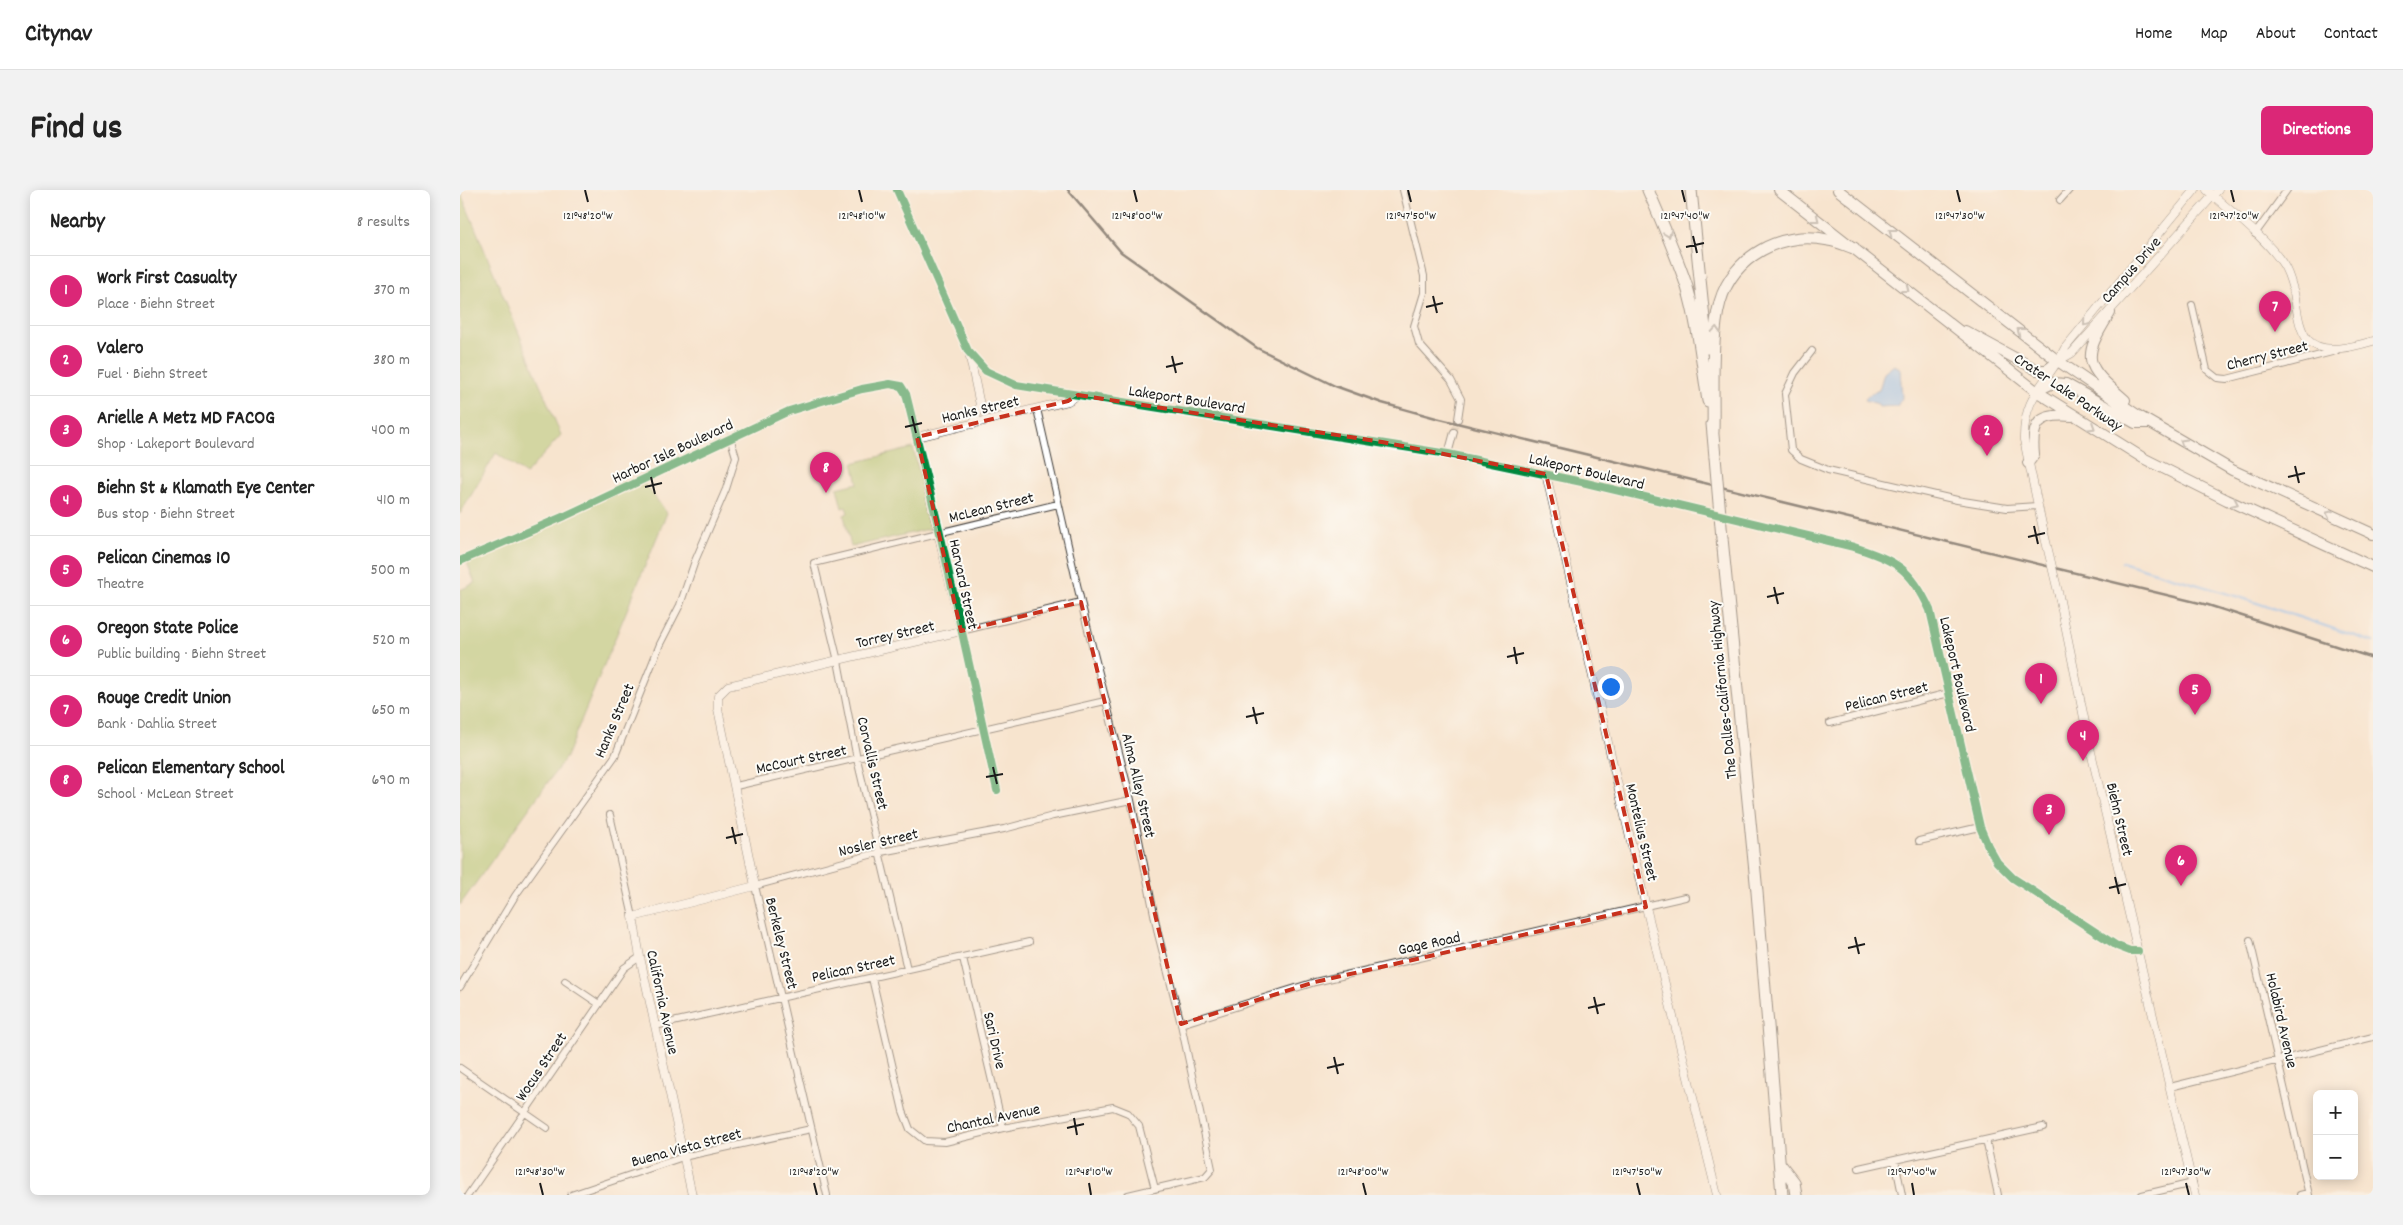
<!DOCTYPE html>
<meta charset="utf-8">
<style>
body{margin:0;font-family:Dekko,sans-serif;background:#f2f2f2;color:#222}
.controls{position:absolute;right:15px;bottom:15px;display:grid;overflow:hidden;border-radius:8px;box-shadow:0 2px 12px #0003}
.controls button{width:45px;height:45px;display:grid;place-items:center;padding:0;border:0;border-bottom:1px solid #e0e0e0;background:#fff;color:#222;font:25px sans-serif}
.you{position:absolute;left:1150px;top:496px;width:18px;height:18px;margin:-12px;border:4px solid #fff;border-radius:50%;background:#1a73e8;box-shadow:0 0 0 8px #1a73e833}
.badge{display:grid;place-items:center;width:32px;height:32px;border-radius:50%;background:#db2777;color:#fff;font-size:16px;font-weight:700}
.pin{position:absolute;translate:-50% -41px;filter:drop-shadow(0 1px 2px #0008)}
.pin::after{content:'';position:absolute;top:26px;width:18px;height:15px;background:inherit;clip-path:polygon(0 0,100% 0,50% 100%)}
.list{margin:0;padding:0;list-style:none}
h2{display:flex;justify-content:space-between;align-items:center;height:65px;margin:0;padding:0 20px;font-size:21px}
h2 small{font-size:16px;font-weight:400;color:#767676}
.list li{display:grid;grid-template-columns:32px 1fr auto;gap:15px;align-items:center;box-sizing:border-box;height:70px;padding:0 20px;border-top:1px solid #e0e0e0}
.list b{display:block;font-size:19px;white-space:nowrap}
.list p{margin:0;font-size:16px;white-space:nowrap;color:#767676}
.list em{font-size:16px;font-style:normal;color:#767676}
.map{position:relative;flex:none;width:1913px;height:1005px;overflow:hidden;border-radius:8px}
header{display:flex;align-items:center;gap:30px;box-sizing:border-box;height:70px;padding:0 25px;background:#fff;border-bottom:1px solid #e0e0e0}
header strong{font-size:24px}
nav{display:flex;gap:28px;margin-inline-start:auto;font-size:18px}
.intro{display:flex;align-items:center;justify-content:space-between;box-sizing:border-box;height:120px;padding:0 30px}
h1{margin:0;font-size:35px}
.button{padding:12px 22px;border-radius:8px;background:#db2777;color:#fff;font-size:18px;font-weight:700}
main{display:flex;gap:30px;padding:0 30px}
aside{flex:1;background:#fff;border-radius:8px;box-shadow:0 2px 12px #0003}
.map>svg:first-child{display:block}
.green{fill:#a7c56d;stroke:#627044}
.water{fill:#85bcf5;stroke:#506c88}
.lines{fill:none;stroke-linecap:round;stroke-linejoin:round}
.stream{stroke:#85bcf5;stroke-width:2.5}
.minor-tunnel{stroke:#cbbcaa;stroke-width:6;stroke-dasharray:6 3;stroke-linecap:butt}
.minor-casing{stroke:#3d3a37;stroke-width:8}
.tertiary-casing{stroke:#3d3a37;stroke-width:9}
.primary-casing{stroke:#3d3a37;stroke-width:12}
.trunk-casing{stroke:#3d3a37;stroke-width:13}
.minor{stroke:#fff;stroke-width:6}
.tertiary{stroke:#fff;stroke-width:8}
.primary{stroke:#fff;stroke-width:10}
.trunk{stroke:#fff;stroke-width:11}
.rail{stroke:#1c1c1c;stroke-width:2.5}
.tertiary-bridge-casing{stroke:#3d3a37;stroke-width:9;stroke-linecap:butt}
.trunk-bridge-casing{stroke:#3d3a37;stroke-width:13;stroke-linecap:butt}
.tertiary-bridge{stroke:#fff;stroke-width:8}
.trunk-bridge{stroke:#fff;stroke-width:11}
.cycleway-casing{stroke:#fdfcf7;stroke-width:11}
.cycleway{stroke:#00873e;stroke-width:8}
.oneway{stroke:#999}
.marked{fill:none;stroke:#c8321e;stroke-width:4;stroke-dasharray:10 6;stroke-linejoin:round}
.ticks{fill:none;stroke:#1c1c1c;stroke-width:2}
.labels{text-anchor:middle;stroke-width:4;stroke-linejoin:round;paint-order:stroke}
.street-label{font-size:16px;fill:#1c1c1c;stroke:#fdfcf7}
.ticks-label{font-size:12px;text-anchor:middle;fill:#1c1c1c;stroke:#fdfcf7;stroke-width:4;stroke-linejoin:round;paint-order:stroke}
</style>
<header>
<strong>Citynav</strong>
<nav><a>Home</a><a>Map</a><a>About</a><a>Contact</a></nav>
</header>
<div class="intro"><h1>Find us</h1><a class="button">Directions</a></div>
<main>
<aside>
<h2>Nearby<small>8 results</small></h2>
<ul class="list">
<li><span class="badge">1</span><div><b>Work First Casualty</b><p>Place · Biehn Street</p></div><em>370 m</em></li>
<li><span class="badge">2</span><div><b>Valero</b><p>Fuel · Biehn Street</p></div><em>380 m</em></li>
<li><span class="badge">3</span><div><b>Arielle A Metz MD FACOG</b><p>Shop · Lakeport Boulevard</p></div><em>400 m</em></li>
<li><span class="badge">4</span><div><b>Biehn St &amp; Klamath Eye Center</b><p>Bus stop · Biehn Street</p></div><em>410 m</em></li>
<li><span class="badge">5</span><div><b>Pelican Cinemas 10</b><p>Theatre</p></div><em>500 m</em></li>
<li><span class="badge">6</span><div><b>Oregon State Police</b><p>Public building · Biehn Street</p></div><em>520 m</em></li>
<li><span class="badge">7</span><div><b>Rouge Credit Union</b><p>Bank · Dahlia Street</p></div><em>650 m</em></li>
<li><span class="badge">8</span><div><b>Pelican Elementary School</b><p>School · McLean Street</p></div><em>690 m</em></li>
</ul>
</aside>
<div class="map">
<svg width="1913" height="1005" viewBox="0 0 1913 1005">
<rect width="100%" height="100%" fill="#fdfcf7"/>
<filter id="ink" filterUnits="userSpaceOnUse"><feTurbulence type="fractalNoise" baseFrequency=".02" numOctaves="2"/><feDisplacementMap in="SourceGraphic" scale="10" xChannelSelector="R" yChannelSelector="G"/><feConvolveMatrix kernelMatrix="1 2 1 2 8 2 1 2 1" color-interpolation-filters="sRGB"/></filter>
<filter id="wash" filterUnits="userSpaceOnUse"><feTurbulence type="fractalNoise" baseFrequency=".0096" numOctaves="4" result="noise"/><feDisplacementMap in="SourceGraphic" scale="20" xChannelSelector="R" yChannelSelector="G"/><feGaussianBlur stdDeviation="1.12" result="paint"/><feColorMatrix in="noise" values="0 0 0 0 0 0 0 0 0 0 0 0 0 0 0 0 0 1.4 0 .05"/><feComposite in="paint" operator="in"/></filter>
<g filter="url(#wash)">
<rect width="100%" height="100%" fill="#f7e4ce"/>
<path class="green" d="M 0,1 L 101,245 L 66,284 L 36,263 L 0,324 Z
M 453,258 L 473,338 L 391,357 L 384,325 L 388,323 L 386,317 L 382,318 L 377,298 L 398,293 L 393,273 Z
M 181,289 L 207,323 L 106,567 L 0,715 L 0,400 L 15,393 L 6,370 Z"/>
<path class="water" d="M 1434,175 L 1440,178 L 1442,208 L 1437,216 L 1419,217 L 1418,214 L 1405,210 L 1407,206 L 1419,200 L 1424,183 Z"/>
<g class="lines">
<path class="stream" d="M 1662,372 L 1782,408 L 1913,452"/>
</g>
</g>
<g filter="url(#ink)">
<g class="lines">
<path class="minor-tunnel" d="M 994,242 L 998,229"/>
<defs>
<path id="minor" d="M 943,0 L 964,86 L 964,103 L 954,136 L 959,154 L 991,190 L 1001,209 L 998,229
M 1600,10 L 1609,0
M 1795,44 L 1827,0
M 1732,115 L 1747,180 L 1757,188 L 1767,189 L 1876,161
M 1352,161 L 1335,183 L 1325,204 L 1331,260 L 1341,269 L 1368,280 L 1497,310 L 1547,318 L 1577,316
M 577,219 L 621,412 L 671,610 L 698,744 L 721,834 L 752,979 L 745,987 L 668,1005
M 988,264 L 994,242
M 1370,533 L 1489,503
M 276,596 L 645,511
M 537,600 L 501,441 L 621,412
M 150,625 L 173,727
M 1459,651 L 1520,637
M 1790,750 L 1849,1005
M 503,768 L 543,938
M 447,779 L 397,569 L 378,471 L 354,373 L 598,314
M 412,788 L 443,921 L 450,939 L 465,951 L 485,952 L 543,938 L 653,917 L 668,923 L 679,936 L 695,999
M 105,791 L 139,814
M 0,797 L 55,706 L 155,566 L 200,454 L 220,415 L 235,371 L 266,299 L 276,267 L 270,247
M 721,834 L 855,792 L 1225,707
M 195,836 L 569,752
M 0,878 L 87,938
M 1710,897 L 1913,847
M 1526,950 L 1538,1005
M 1435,970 L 1442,1005
M 1399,978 L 1583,937
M 8,1005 L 164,778 L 180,767
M 111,1005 L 223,967 L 351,939
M 367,1005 L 295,696 L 421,662 L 544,639 L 593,626 L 671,610
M 1682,1005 L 1733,993
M 1840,1005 L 1848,1003"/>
<path id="tertiary" d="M 437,0 L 508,161 L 526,181 L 556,195 L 988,264 L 1122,292 L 1394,357 C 1436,371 1451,378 1470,420 L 1520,637 L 1528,656 L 1537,672 L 1553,688 L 1657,756 L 1670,761 L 1678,761
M 1747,0 C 1771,22 1805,47 1823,74 C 1829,83 1831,93 1834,103 C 1837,117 1838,139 1848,150 C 1862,166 1896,156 1913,151
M 509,163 L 520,215 L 514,234
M 1598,171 L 1612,163 L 1758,0
M 457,247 L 608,211 L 618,205
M 1086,284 L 1186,717 L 1257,1005
M 1583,339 L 1564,250 C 1563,205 1587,194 1605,158 L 1735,0
M 0,371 L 105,326 L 329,221 L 402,199 L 430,194 L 441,196 L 446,204 L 501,441 L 268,496 L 258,506 L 258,519 L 295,696 L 173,727 L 180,767 L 232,1005
M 1599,406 L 1631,562 L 1735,1005"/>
<path id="primary" d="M 1319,0 L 1576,201 L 1683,268 L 1767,310 L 1913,377
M 1378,0 L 1598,171 L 1677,225 L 1772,280 L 1913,344
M 1650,123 C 1621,169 1624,175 1665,210
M 1505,141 L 1577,180 L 1587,180 L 1598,171
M 1576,201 L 1593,193 L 1606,194 L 1675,233 L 1688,233
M 1568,273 L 1574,265 C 1571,233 1578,223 1612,226"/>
<path id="trunk" d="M 1188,0 C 1202,32 1216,64 1227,97 C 1238,134 1242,173 1248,211
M 1231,0 L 1247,158
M 1252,234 L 1255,267
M 1253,242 C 1254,203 1250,148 1260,112 C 1273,66 1322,40 1368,50 C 1377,51 1385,55 1394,58
M 1262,348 L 1297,702 L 1322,1005
M 1320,974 L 1334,992 L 1336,1005"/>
</defs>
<use href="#minor" class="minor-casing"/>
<use href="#tertiary" class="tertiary-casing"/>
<use href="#primary" class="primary-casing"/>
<use href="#trunk" class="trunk-casing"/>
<use href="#minor" class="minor"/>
<use href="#tertiary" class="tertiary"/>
<use href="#primary" class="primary"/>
<use href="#trunk" class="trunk"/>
<path class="rail" d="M 608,0 L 661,62 L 797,158 L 875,196 L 922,213 L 976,228 L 1748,415 L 1913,468"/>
<defs>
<path id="tertiary-bridge" d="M 1583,339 L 1599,406"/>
<path id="trunk-bridge" d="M 1255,267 L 1262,348"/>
</defs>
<use href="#tertiary-bridge" class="tertiary-bridge-casing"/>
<use href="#trunk-bridge" class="trunk-bridge-casing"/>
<use href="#tertiary-bridge" class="tertiary-bridge"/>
<use href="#trunk-bridge" class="trunk-bridge"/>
<defs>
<path id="cycleway" d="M 437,0 L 508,161 L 526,181 L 556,195 L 988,264 L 1122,292 L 1394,357 C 1436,371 1451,378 1470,420 L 1520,637 L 1528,656 L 1537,672 L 1553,688 L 1657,756 L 1670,761 L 1678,761
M 0,371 L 105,326 L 329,221 L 402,199 L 430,194 L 441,196 L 446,204 L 480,343 L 537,600"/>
</defs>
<use href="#cycleway" class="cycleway-casing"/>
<use href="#cycleway" class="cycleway"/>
</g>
<defs><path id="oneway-chevron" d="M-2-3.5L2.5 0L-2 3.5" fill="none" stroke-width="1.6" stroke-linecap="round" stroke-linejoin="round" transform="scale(1.25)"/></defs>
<g class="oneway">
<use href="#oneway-chevron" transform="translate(1356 29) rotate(38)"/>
<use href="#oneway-chevron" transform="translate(1432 42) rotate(-142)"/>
<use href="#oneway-chevron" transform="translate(1208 44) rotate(69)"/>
<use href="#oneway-chevron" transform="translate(1446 99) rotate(38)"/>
<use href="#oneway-chevron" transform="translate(1626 133) rotate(130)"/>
<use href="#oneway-chevron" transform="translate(1256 140) rotate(-86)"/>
<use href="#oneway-chevron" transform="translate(1560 141) rotate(-142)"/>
<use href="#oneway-chevron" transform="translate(1632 237) rotate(32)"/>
<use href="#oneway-chevron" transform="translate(1723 252) rotate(-150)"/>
<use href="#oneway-chevron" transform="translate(1775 313) rotate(25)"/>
<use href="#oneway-chevron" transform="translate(1869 324) rotate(-156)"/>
</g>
</g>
<path d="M0 0H1913V1005H0ZM 618,205 L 922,252 L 1086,284 L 1186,717 L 855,792 L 721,834 L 621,412 L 501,441 L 457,247 L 608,211 Z" fill="#f7e4ce" fill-opacity=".55" fill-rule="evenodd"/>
<path class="marked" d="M 618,205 L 922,252 L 1086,284 L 1186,717 L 855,792 L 721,834 L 621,412 L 501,441 L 457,247 L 608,211 Z"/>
<path class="ticks" d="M 125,0 L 128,12M 399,0 L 402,12M 674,0 L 677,12M 948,0 L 951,12M 1222,0 L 1225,12M 1497,0 L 1500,12M 1771,0 L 1774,12M 1233,46 L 1237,63M 1226,57 L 1244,53M 973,106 L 977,123M 966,117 L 983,113M 712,166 L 716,183M 706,177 L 723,173M 452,226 L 456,243M 445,237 L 462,233M 1835,276 L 1839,293M 191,287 L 195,304M 1828,287 L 1845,283M 185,297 L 202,293M 1574,336 L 1578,354M 1568,347 L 1585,343M 1314,397 L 1318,414M 1307,407 L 1324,403M 1054,457 L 1057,474M 1047,467 L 1064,463M 793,517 L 797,534M 786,527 L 804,523M 533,577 L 537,594M 526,587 L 543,584M 272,637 L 276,654M 266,648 L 283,644M 1655,687 L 1659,704M 1649,698 L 1666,694M 1395,747 L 1399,764M 1388,758 L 1405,754M 1134,807 L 1138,824M 1128,818 L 1145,814M 874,867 L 878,884M 867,878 L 884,874M 614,928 L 617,945M 607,938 L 624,934M 80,993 L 83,1005M 354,993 L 357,1005M 629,993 L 631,1005M 903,993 L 906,1005M 1177,993 L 1180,1005M 1452,993 L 1454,1005M 1726,993 L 1729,1005"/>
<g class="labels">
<g class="street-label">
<text transform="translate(1670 79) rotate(-49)" y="6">Campus Drive</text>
<text transform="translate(1807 164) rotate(-14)" y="6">Cherry Street</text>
<text transform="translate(1609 201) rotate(34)" y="6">Crater Lake Parkway</text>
<text transform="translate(727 208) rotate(9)" y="6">Lakeport Boulevard</text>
<text transform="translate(520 218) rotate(-13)" y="6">Hanks Street</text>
<text transform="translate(212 260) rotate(-25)" y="6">Harbor Isle Boulevard</text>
<text transform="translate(1127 280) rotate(13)" y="6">Lakeport Boulevard</text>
<text transform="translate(531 316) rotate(-14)" y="6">McLean Street</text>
<text transform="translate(505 394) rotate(78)" y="6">Harvard Street</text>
<text transform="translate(435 443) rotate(-13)" y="6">Torrey Street</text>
<text transform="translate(1499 484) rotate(77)" y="6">Lakeport Boulevard</text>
<text transform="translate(1261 500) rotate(-96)" y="6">The Dalles-California Highway</text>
<text transform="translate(1426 505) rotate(-14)" y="6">Pelican Street</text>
<text transform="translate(153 530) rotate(-67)" y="6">Hanks Street</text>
<text transform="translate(341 568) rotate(-12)" y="6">McCourt Street</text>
<text transform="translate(414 573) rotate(77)" y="6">Corvallis Street</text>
<text transform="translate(680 595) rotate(77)" y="6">Alma Alley Street</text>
<text transform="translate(1661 629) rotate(77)" y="6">Biehn Street</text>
<text transform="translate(1183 642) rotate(77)" y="6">Montelius Street</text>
<text transform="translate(418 651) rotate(-13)" y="6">Nosler Street</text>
<text transform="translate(969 752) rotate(-12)" y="6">Gage Road</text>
<text transform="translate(323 753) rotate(76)" y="6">Berkeley Street</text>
<text transform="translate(393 777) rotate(-12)" y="6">Pelican Street</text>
<text transform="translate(204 812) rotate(78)" y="6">California Avenue</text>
<text transform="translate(1823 830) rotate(77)" y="6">Holabird Avenue</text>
<text transform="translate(536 850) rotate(77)" y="6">Sari Drive</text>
<text transform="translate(80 876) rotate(-56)" y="6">Wocus Street</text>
<text transform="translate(533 927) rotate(-12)" y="6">Chantal Avenue</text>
<text transform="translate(226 956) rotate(-15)" y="6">Buena Vista Street</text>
</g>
</g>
<g class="ticks-label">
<text x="128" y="29">121°48'20"W</text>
<text x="402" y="29">121°48'10"W</text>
<text x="677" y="29">121°48'00"W</text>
<text x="951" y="29">121°47'50"W</text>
<text x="1225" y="29">121°47'40"W</text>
<text x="1500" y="29">121°47'30"W</text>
<text x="1774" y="29">121°47'20"W</text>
<text x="80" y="985">121°48'30"W</text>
<text x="354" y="985">121°48'20"W</text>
<text x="629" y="985">121°48'10"W</text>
<text x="903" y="985">121°48'00"W</text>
<text x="1177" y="985">121°47'50"W</text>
<text x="1452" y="985">121°47'40"W</text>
<text x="1726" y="985">121°47'30"W</text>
</g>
</svg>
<div class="controls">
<button>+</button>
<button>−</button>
</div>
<div class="you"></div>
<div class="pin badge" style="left:1581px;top:514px">1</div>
<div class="pin badge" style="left:1527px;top:266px">2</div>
<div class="pin badge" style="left:1589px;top:645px">3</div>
<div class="pin badge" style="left:1623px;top:571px">4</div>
<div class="pin badge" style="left:1735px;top:525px">5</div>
<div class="pin badge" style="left:1721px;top:696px">6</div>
<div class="pin badge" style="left:1815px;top:142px">7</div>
<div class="pin badge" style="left:366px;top:303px">8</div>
</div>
</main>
